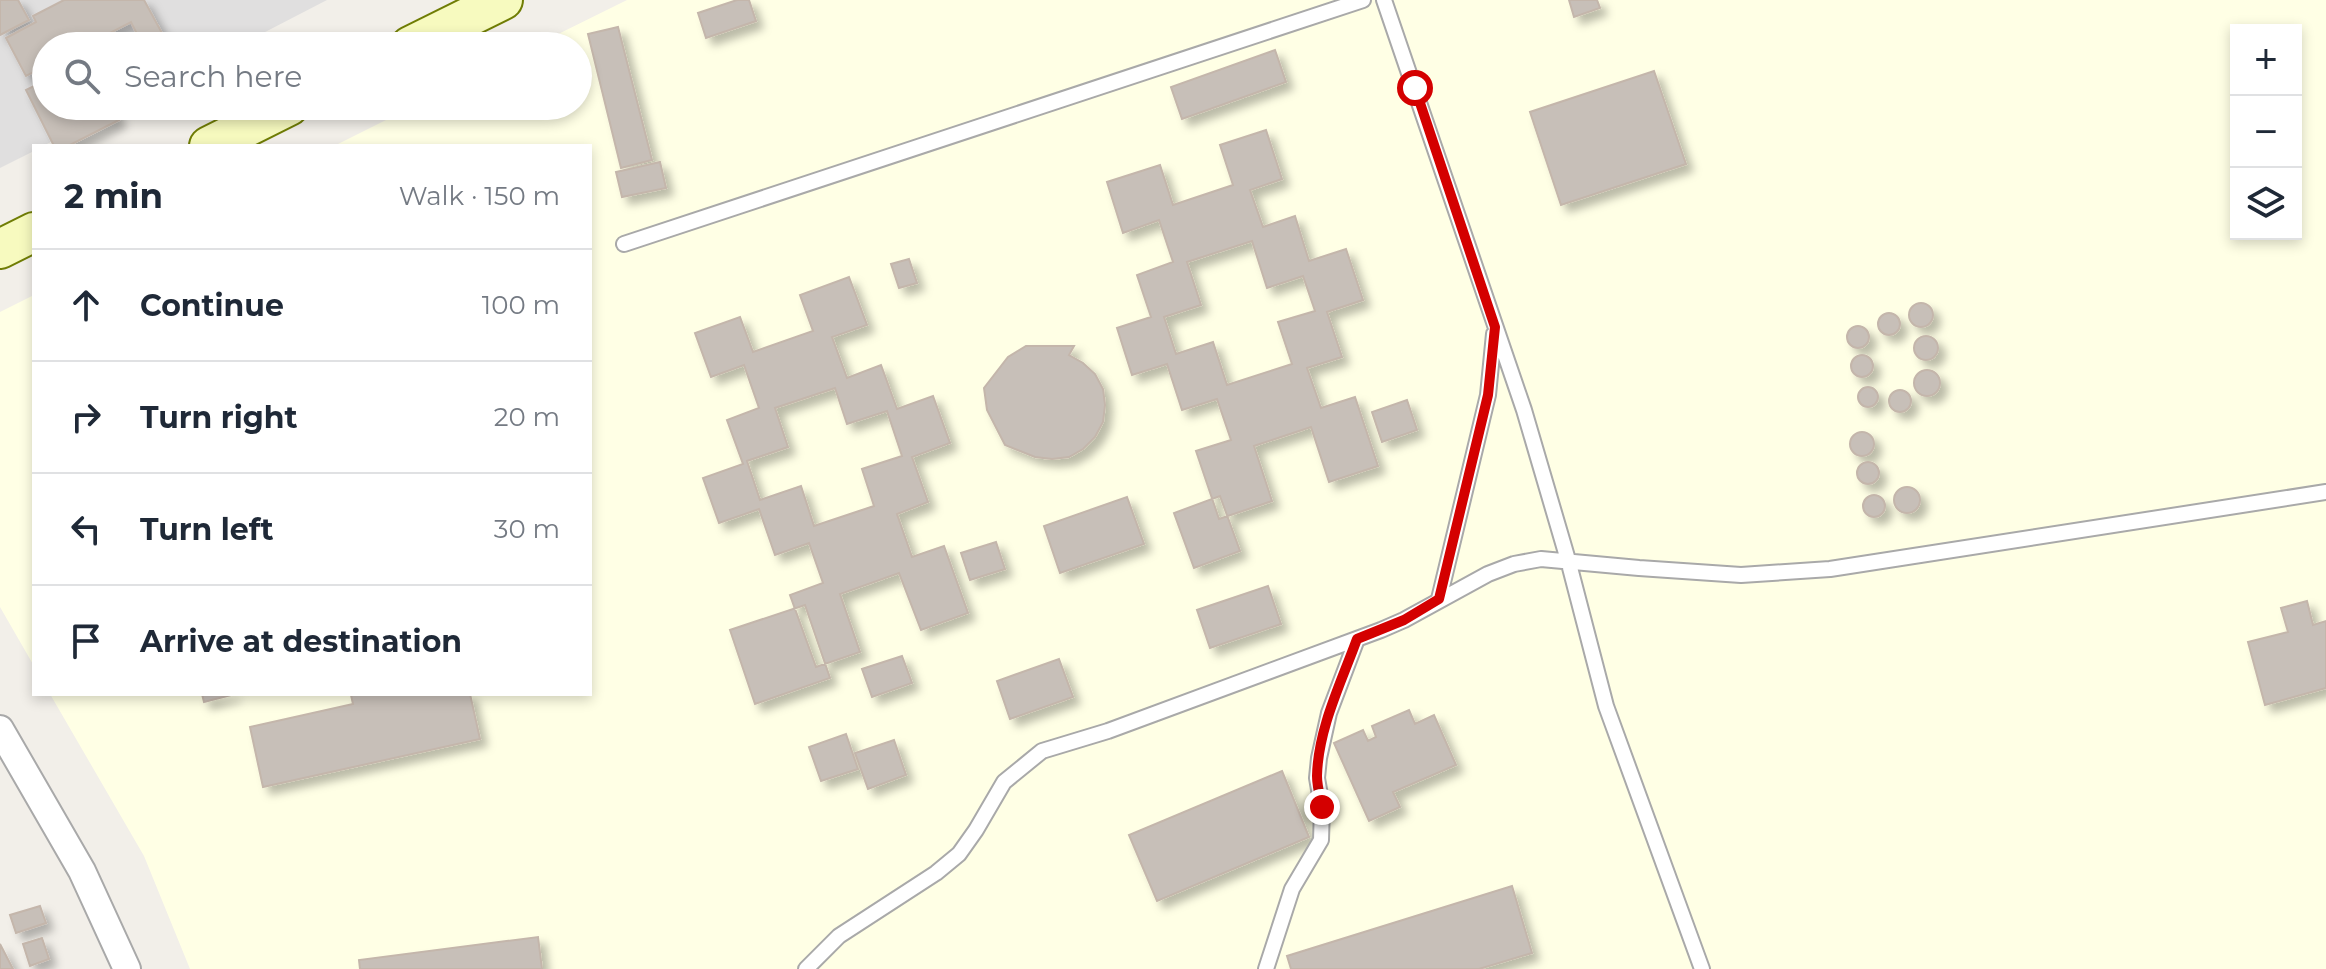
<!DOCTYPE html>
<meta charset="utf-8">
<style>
body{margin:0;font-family:Montserrat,sans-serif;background:#f2f2f3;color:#1f2937}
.controls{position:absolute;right:24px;top:24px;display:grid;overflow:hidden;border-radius:0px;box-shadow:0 4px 12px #0003}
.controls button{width:72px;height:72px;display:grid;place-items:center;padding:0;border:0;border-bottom:2px solid #e0e1e3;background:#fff;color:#1f2937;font:40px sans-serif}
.stop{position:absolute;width:24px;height:24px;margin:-18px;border:6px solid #d40000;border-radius:50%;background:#fff}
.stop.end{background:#d40000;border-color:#fff;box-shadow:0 2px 8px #0008}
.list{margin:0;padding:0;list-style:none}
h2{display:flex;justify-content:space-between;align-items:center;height:104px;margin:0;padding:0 32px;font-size:34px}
h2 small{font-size:26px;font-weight:400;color:#747a83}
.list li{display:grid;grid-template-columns:52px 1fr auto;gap:24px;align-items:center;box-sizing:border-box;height:112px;padding:0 32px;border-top:2px solid #e0e1e3}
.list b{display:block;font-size:30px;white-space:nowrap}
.list em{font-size:26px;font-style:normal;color:#747a83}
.icon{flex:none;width:44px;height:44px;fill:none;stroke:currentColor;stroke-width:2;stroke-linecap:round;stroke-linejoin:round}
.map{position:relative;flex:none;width:2326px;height:969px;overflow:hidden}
.search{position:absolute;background:#fff;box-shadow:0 4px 12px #0003;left:32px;top:32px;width:560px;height:88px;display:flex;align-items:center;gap:20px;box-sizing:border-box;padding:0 28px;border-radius:44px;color:#747a83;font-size:30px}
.panel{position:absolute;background:#fff;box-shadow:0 4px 12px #0003;left:32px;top:144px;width:560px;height:552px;border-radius:0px}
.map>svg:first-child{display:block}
.residential{fill:#e0dfdf}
.education{fill:#ffffe5;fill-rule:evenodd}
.building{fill:#c7bfb8;stroke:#c4b6ab;stroke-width:2;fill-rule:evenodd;filter:url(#shadow)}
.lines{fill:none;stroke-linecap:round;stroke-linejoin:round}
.service-casing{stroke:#a9a9a9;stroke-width:18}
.minor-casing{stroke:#a9a9a9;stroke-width:30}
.secondary-casing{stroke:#707d05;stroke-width:42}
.service{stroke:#fff;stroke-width:14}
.minor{stroke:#fff;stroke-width:26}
.secondary{stroke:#f7fabf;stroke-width:38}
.route{stroke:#d40000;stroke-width:10}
</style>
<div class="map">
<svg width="2326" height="969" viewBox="0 0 2326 969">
<defs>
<filter id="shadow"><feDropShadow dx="7" dy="7" stdDeviation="4" flood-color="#0004"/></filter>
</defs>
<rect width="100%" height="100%" fill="#f2efe9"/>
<path class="residential" d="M 0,0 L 327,0 L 238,46 L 46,46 L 46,106 L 121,106 L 43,146 L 34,146 L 34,151 L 0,168 Z"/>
<path class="education" d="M 627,0 L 2326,0 L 2326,969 L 190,969 L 144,856 L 50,694 L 590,694 L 590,146 L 334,146 L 414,106 L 578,106 L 578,46 L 534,46 ZM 2236,30 L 2296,30 L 2296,234 L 2236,234 Z
M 34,295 L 34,666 L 0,607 L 0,312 Z"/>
<path class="building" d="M 0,0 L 18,0 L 29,20 L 0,35 Z
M 64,0 L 144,0 L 169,46 L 143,46 L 131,22 L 85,46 L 46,46 L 46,66 L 26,76 L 6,38 L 36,22 L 33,16 Z
M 737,0 L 749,0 L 756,21 L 706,38 L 698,13 Z
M 1569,0 L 1597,0 L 1600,8 L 1574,17 Z
M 618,27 L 652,160 L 621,168 L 588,34 Z
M 1275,50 L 1286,82 L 1182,119 L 1171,87 Z
M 1654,71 L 1686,164 L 1561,205 L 1530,112 Z
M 46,80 L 46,106 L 112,106 L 119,120 L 68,146 L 54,146 L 26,90 Z
M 1266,130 L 1282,179 L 1250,190 L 1263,227 L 1295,216 L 1309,261 L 1346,249 L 1363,300 L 1327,312 L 1342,357 L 1307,368 L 1321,408 L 1355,397 L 1378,466 L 1329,482 L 1311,427 L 1254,446 L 1272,501 L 1219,519 L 1196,451 L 1231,440 L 1217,399 L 1182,410 L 1167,364 L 1132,375 L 1117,328 L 1151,317 L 1137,275 L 1173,262 L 1159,220 L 1123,233 L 1107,182 L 1160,165 L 1173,205 L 1233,185 L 1220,145 ZM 1252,241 L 1267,288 L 1303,276 L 1315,311 L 1278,322 L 1292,364 L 1227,385 L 1213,342 L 1176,354 L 1164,317 L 1201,305 L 1187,262 Z
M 660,162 L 666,188 L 622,197 L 616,172 Z
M 909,259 L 917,283 L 899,288 L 891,264 Z
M 849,277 L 867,325 L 832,337 L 847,378 L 881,365 L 897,409 L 933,396 L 950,443 L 912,457 L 928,502 L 897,514 L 912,557 L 944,546 L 968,613 L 921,630 L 899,573 L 840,594 L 860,652 L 816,667 L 790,595 L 823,583 L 809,543 L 775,555 L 759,509 L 719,523 L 703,478 L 743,464 L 727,420 L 759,408 L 744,365 L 711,377 L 695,333 L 740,317 L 753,352 L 813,331 L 800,295 ZM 835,388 L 847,424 L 887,411 L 902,456 L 862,469 L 874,506 L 814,526 L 801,486 L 760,500 L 747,461 L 788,447 L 775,408 Z
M1909 315a12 12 0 1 1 24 0a12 12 0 1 1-24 0Z
M1878 324a11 11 0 1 1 22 0a11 11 0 1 1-22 0Z
M1847 337a11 11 0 1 1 22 0a11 11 0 1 1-22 0Z
M1914 348a12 12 0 1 1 24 0a12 12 0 1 1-24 0Z
M 1026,346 L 1074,346 L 1069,355 L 1083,363 L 1095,374 L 1103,389 L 1105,405 L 1103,422 L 1095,437 L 1083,449 L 1069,457 L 1052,459 L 1035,457 L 1005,445 L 987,410 L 984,388 L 1008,357 Z
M1851 366a11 11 0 1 1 22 0a11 11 0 1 1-22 0Z
M1914 383a13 13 0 1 1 26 0a13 13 0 1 1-26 0Z
M1858 397a10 10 0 1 1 20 0a10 10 0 1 1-20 0Z
M1889 401a11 11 0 1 1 22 0a11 11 0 1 1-22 0Z
M 1407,400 L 1417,430 L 1382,442 L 1372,412 Z
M1850 444a12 12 0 1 1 24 0a12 12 0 1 1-24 0Z
M1857 473a11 11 0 1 1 22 0a11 11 0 1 1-22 0Z
M1894 500a13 13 0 1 1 26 0a13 13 0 1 1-26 0Z
M1863 506a11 11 0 1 1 22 0a11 11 0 1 1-22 0Z
M 1220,496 L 1240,551 L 1194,568 L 1174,513 Z
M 1127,497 L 1144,544 L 1060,573 L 1044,526 Z
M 996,542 L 1005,569 L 970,580 L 961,553 Z
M 1268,586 L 1281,624 L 1210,648 L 1197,610 Z
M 2307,601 L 2313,625 L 2326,621 L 2326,688 L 2265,705 L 2248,642 L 2288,632 L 2281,608 Z
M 805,605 L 830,678 L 755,704 L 730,630 Z
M 902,656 L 912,683 L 872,697 L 862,669 Z
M 1059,659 L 1073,697 L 1010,719 L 997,681 Z
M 202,694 L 235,694 L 204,702 Z
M 357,694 L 470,694 L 480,739 L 263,787 L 250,727 L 353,704 L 351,695 Z
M 1409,710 L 1415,724 L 1434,715 L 1456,765 L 1393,792 L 1400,807 L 1369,821 L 1334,743 L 1363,730 L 1368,741 L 1376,737 L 1372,726 Z
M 846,734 L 858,769 L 821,781 L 809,747 Z
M 894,740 L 906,775 L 868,789 L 855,753 Z
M 1282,771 L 1309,837 L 1157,901 L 1129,835 Z
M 1512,886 L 1532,953 L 1479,969 L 1291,969 L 1287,956 Z
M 40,906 L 46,923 L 16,933 L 10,915 Z
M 538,937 L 542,969 L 360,969 L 359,960 Z
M 42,938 L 49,959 L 30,966 L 23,944 Z
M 0,944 L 13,969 L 0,969 Z"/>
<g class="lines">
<defs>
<path id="service" d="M 1384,0 L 1524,410 L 1568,560 L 1606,706 L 1702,969
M 624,244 L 1363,0
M 1439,599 L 1488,395 L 1494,334
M 806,969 L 839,936 L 936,873 L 959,854 L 976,830 L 1004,782 L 1042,751 L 1108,731 L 1381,630 L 1404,620 L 1488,574 L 1514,564 L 1541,559 L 1639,568 L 1741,575 L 1830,569 L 2326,492
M 1266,969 L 1292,889 L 1321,840 L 1322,807 L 1317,778 L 1319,758 L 1329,713 L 1357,639"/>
<path id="minor" d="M 0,729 L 82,871 L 127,969"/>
<path id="secondary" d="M 410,46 L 503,0
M 209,146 L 289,106
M 0,249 L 34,232"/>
</defs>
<use href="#service" class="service-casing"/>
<use href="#minor" class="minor-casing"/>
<use href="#secondary" class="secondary-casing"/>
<use href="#service" class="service"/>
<use href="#minor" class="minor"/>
<use href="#secondary" class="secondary"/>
</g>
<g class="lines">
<path class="route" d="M 1322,807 C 1320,797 1317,786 1317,776 C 1318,729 1341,683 1357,639 L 1404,620 L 1439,599 L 1488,395 L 1495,327 L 1415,88"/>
</g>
</svg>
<div class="controls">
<button>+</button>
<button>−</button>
<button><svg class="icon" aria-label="layers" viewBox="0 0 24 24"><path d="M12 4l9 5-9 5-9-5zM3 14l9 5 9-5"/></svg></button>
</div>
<div class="stop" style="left:1415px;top:88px"></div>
<div class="stop end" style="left:1322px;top:807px"></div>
<div class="search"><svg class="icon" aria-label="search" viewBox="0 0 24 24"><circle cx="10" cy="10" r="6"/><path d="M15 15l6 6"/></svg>Search here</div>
<section class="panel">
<h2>2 min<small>Walk · 150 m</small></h2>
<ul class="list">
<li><svg class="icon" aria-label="ahead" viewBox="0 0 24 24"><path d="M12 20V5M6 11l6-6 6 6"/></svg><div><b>Continue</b></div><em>100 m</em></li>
<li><svg class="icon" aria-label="right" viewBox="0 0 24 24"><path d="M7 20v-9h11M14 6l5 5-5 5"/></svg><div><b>Turn right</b></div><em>20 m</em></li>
<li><svg class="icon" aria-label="left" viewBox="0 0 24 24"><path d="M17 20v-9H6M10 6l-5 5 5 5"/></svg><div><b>Turn left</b></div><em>30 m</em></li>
<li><svg class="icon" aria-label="arrive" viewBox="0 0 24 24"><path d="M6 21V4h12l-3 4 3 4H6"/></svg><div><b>Arrive at destination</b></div></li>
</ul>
</section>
</div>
